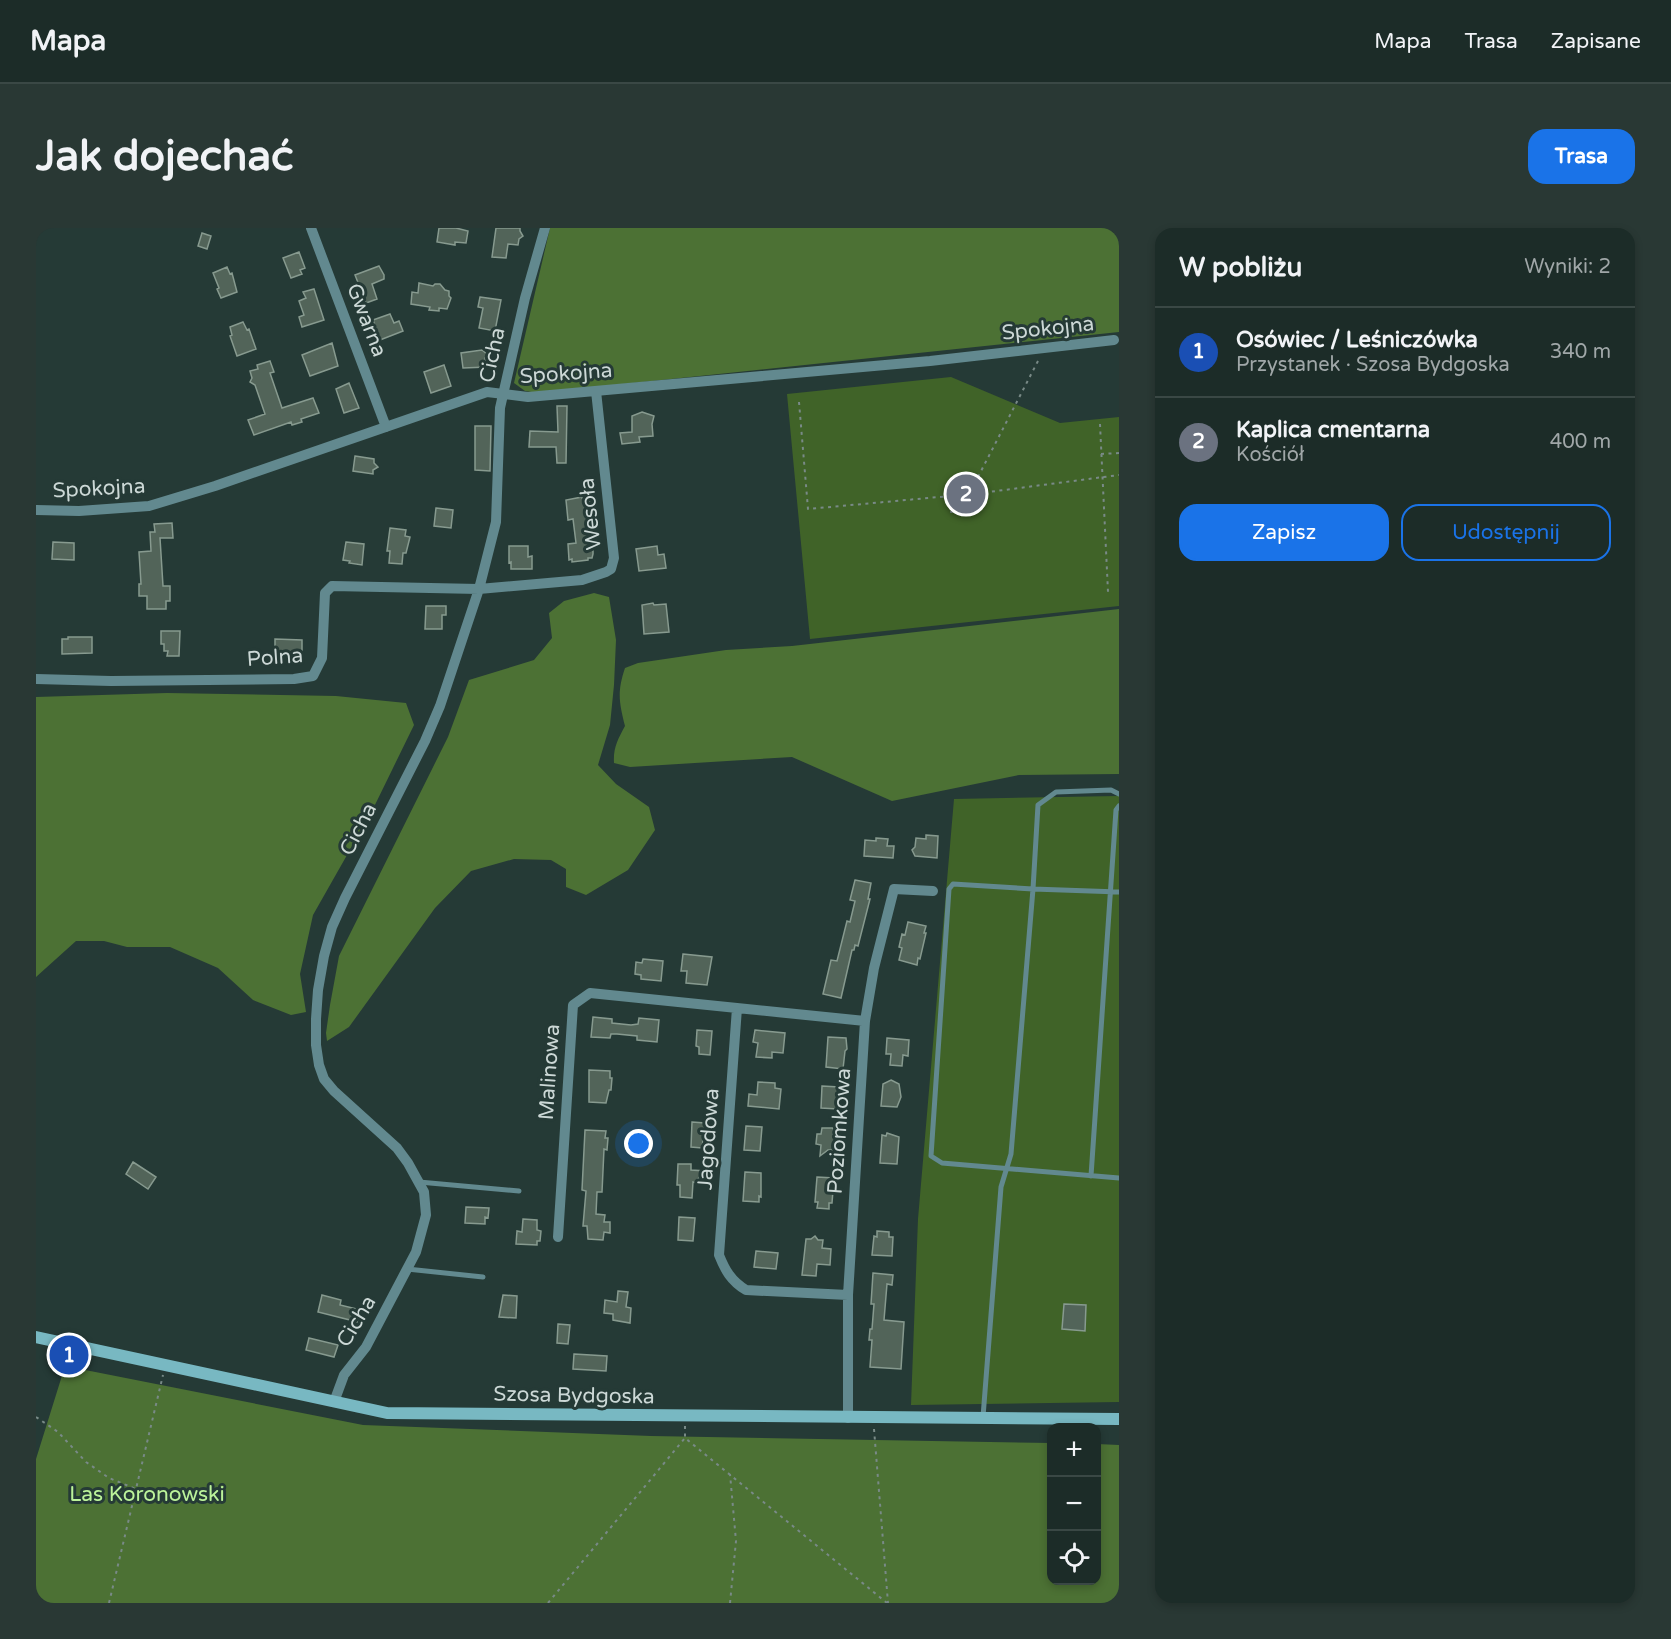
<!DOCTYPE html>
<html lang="pl">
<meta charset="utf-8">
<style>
body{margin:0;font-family:"Varela Round",sans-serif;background:#293834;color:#f1f3f6}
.controls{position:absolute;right:18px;bottom:18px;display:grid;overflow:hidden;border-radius:12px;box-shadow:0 3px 9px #0003}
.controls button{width:54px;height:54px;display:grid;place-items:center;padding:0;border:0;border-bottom:2px solid #3a4845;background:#1c2c28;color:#f1f3f6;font:30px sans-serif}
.you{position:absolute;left:603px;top:916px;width:21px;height:21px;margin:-15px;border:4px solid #fff;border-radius:50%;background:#1a73e8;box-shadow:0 0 0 9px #1a73e833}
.badge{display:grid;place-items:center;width:39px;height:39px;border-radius:50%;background:#1a73e8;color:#fff;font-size:20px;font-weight:700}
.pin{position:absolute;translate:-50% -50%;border:3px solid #fff;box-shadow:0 2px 6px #0006}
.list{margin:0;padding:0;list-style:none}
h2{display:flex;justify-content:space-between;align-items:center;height:78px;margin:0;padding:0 24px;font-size:26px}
h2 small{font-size:20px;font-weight:400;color:#a0a7a8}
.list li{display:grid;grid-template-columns:39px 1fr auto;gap:18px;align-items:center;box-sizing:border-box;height:90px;padding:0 24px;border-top:2px solid #3a4845}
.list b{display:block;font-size:22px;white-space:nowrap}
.list p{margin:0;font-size:20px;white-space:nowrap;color:#a0a7a8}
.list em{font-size:20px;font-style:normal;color:#a0a7a8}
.actions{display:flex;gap:12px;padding:18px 24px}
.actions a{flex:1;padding:14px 0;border:2px solid #1a73e8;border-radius:18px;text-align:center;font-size:21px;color:#1a73e8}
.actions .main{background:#1a73e8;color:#fff}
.icon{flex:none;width:33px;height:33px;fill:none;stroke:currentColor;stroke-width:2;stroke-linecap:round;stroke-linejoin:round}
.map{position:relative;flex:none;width:1083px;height:1375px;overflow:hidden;border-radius:18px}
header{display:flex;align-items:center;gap:36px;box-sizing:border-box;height:84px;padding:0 30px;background:#1c2c28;border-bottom:2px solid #3a4845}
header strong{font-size:28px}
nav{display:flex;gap:33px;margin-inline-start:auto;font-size:21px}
.intro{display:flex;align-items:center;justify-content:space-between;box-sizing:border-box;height:144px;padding:0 36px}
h1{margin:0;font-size:42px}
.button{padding:15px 27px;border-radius:18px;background:#1a73e8;color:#fff;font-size:21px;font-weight:700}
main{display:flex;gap:36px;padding:0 36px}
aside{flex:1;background:#1c2c28;border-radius:18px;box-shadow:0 3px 9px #0003}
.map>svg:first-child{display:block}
.green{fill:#406328}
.forest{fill:#4c7134}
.building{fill:#526459;stroke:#879a8f;stroke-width:1.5}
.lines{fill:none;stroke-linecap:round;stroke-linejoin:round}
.path{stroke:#798a87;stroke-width:2;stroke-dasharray:3 4.5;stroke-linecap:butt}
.service{stroke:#62898f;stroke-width:5}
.minor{stroke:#62898f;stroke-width:10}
.secondary{stroke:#78b8c2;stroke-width:12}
.labels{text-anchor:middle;stroke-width:6;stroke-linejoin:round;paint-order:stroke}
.street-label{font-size:21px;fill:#ccd8d6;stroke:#253a36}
.park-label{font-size:21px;fill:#bcf39a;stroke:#253a36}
</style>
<header>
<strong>Mapa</strong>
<nav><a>Mapa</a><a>Trasa</a><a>Zapisane</a></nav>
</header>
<div class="intro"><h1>Jak dojechać</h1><a class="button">Trasa</a></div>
<main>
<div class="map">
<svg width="1083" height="1375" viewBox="0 0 1083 1375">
<rect width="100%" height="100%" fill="#253a36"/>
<path class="green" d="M 915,149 L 1024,195 L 1083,189 L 1083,378 L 774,411 L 751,166 Z
M 1083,568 L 1083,1174 L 875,1177 L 882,991 L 918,571 Z"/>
<path class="forest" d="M 514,0 L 1083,0 L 1083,104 L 502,165 L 489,163 L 478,155 Z
M 558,365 L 573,369 L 580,412 L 578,457 L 574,497 L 562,537 L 580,556 L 613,579 L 619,602 L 592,642 L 550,667 L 530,659 L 530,641 L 515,632 L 478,631 L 435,643 L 399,680 L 313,799 L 291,813 L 290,805 L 294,777 L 303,728 L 412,509 L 433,452 L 498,432 L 516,410 L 513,385 L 528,373 Z
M 1083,381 L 1083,546 L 983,547 L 856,573 L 756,529 L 594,539 L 578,535 C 577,520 582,511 589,498 C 583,474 581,464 589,440 L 602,435 L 690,422 L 756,418 Z
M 131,465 L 300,468 L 370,475 L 378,497 L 336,583 L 277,687 L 264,746 L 270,784 L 255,787 L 217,772 L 182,740 L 134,719 L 91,719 L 68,713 L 40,713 L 0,749 L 0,469 Z
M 29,1138 L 327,1197 L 615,1208 L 1015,1215 L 1016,1352 L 1060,1352 L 1061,1216 L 1083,1217 L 1083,1375 L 0,1375 L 0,1231 Z"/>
<path class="building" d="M 403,0 L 420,0 L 432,3 L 430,15 L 419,14 L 419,17 L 401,14 Z
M 460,0 L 484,0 L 484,3 L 487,8 L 483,11 L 482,17 L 472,16 L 470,30 L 456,29 Z
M 166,5 L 175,8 L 171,21 L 162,18 Z
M 263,24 L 269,40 L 264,42 L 266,46 L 255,50 L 247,30 Z
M 343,38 L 348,47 L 348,51 L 336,56 L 341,71 L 330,75 L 319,47 Z
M 191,39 L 194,46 L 196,45 L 201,64 L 185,70 L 181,61 L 183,60 L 177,45 Z
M 383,55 L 397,58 L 399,56 L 404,56 L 409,62 L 413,63 L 413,68 L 415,70 L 411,81 L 403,80 L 403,83 L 393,82 L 394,79 L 375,76 L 376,64 L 382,65 Z
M 278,61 L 288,92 L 266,99 L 263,89 L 268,87 L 263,73 L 270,70 L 267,64 Z
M 444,69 L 465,72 L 459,103 L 443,100 L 447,80 L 442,79 Z
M 354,86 L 358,95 L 363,93 L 367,103 L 344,112 L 337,92 Z
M 207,94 L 211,102 L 213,101 L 220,121 L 201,128 L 194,108 L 196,107 L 194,99 Z
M 296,115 L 302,138 L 274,148 L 266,127 Z
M 446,122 L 452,127 L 449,130 L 451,139 L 427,140 L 425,125 Z
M 234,133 L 238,144 L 234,145 L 246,180 L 277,170 L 283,185 L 265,191 L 266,194 L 256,197 L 255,194 L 218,207 L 212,192 L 229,186 L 219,157 L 214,154 L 216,150 L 214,143 L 222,141 L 221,137 Z
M 408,137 L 415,158 L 395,165 L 388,144 Z
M 313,155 L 323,180 L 308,185 L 300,161 Z
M 521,178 L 531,178 L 530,235 L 521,235 L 520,219 L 493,219 L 494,203 L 522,204 Z
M 606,184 L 618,188 L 616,196 L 617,208 L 603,209 L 604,214 L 586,216 L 584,205 L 596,204 L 596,188 Z
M 439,198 L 455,198 L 454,243 L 439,242 Z
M 319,228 L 338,231 L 338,235 L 342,239 L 337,242 L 337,246 L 317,243 Z
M 923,253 L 933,253 L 935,258 L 941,259 L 942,273 L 937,273 L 937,278 L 925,279 L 923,275 L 919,274 L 918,261 L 922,259 Z
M 546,269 L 546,270 L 553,270 L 555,289 L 550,290 L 552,314 L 557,314 L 557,326 L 556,330 L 552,330 L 552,332 L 536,334 L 536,331 L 533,332 L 532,316 L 540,315 L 537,291 L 532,292 L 530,272 Z
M 400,280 L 417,282 L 415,300 L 398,298 Z
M 136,295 L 137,310 L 124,310 L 127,358 L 134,358 L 134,373 L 130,373 L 130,381 L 111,381 L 111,368 L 103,368 L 103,356 L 105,356 L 103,324 L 115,323 L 114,304 L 119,304 L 118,296 Z
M 354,300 L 370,302 L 369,308 L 374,309 L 370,325 L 367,325 L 366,336 L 353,335 L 354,323 L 351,323 Z
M 17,314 L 38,315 L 38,332 L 16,331 Z
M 310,314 L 328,316 L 326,337 L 313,335 L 314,333 L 307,332 Z
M 473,318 L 492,318 L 492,329 L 496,328 L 496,341 L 475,341 L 475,334 L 473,335 Z
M 621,318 L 622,327 L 628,326 L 630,340 L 603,343 L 600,321 Z
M 617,375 L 618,377 L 630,376 L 633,404 L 608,406 L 606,377 Z
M 390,378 L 410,378 L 410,387 L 406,387 L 406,401 L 389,401 Z
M 125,403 L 144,403 L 143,428 L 131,428 L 132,423 L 128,423 L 128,416 L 125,416 Z
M 32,409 L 56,409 L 56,425 L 26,426 L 26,411 L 32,411 Z
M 239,411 L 266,412 L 266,432 L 239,432 Z
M 890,607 L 902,608 L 901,630 L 879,628 L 876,622 L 879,619 L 880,610 L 890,611 Z
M 840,610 L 852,611 L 851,618 L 858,618 L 857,630 L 828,628 L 829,612 L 840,613 Z
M 819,652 L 835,655 L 832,671 L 834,671 L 822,718 L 819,717 L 818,722 L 816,722 L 805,770 L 787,766 L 795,732 L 801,733 L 811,693 L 814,694 L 819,673 L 814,672 Z
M 872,694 L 890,698 L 888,705 L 890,705 L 884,731 L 882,730 L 881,737 L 863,732 L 866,720 L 863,719 L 866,706 L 869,707 Z
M 647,726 L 676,729 L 671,757 L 650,755 L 651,743 L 645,743 Z
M 607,731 L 627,733 L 625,753 L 605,751 L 605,747 L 599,746 L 600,734 L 606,735 Z
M 557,789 L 576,791 L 576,795 L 595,797 L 602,796 L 603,790 L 623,792 L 621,814 L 601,812 L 601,808 L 581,806 L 575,806 L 574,810 L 555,809 Z
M 661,802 L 676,803 L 674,827 L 663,826 L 663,819 L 660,818 Z
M 719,802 L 749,805 L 747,825 L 736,824 L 736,830 L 720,829 L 722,815 L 717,814 Z
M 792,809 L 810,810 L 811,821 L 809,823 L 807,841 L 790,839 Z
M 851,810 L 873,812 L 872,828 L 867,827 L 866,838 L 854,837 L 855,826 L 850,826 Z
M 553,842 L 574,843 L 574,850 L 576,850 L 575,862 L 573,862 L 570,875 L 553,874 Z
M 855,852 L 863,856 L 865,869 L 861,879 L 845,878 L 847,856 Z
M 722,854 L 739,855 L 739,860 L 745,861 L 743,881 L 712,878 L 713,866 L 721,867 Z
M 786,858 L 803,859 L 802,881 L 785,880 Z
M 656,894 L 669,895 L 666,920 L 655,919 Z
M 710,898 L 726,899 L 724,923 L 708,922 Z
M 786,900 L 797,900 L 797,907 L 799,907 L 798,922 L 792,922 L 784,928 L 785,917 L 780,916 L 781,906 L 785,906 Z
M 549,902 L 570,903 L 569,910 L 572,910 L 571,922 L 568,921 L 566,964 L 561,964 L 560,986 L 569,987 L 568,994 L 574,994 L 574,1005 L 568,1004 L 567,1012 L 552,1011 L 551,998 L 547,998 L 550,963 L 546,962 Z
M 851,905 L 863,909 L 861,936 L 844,935 L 846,907 L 850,908 Z
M 97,934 L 120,949 L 112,961 L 90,946 Z
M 642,936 L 655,936 L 655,942 L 670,943 L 661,952 L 661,955 L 657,954 L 656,970 L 644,969 L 644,957 L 641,957 Z
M 709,944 L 725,945 L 725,969 L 723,968 L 723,974 L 707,973 Z
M 781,949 L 798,950 L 796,975 L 793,975 L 793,981 L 781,980 L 782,974 L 779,974 Z
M 430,979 L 453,980 L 452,990 L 449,989 L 449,996 L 429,995 Z
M 643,989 L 659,990 L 657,1013 L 642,1012 Z
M 487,991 L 501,992 L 501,1002 L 505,1003 L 504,1013 L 501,1013 L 501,1017 L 480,1016 L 481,1003 L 486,1004 Z
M 841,1003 L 853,1004 L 853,1009 L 857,1009 L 856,1028 L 836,1027 L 838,1008 L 841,1009 Z
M 779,1008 L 782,1012 L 787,1012 L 786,1020 L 795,1021 L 794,1037 L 781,1036 L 780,1048 L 766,1047 L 770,1011 L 775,1011 Z
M 720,1023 L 742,1025 L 740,1041 L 718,1039 Z
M 837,1045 L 857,1047 L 856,1057 L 851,1056 L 848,1092 L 868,1094 L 865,1141 L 834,1139 L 836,1112 L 833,1112 L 834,1101 L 836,1101 L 838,1076 L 835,1076 Z
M 582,1063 L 592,1064 L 590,1079 L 595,1080 L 594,1095 L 577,1092 L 577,1086 L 568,1085 L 569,1072 L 581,1074 Z
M 286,1067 L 305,1072 L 304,1077 L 325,1082 L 322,1094 L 282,1084 Z
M 467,1067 L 481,1068 L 480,1090 L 463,1089 Z
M 1028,1076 L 1050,1077 L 1049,1103 L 1026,1101 Z
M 522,1096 L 534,1097 L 532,1116 L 521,1115 Z
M 273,1110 L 302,1117 L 298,1129 L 270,1122 Z
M 538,1126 L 571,1128 L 570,1143 L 537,1141 Z"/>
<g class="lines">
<path class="path" d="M 1002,133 L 943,247 L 945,265 L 1083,247
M 763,174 L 772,281 L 914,268 L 913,251 L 942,247
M 1064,196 L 1072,364
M 1065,226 L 1083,225
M 914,268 L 915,284 L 946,280 L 945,265
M 0,1189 L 22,1204 L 50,1234 L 73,1250 L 100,1261
M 649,1198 L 649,1210 L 851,1375
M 838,1201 L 852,1375
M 73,1375 L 127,1147
M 512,1375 L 649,1210
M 694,1375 L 700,1313 L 694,1246"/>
<path class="service" d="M 1083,664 L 997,661 L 917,656 L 913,661 L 895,928 L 906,935 L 1083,950
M 1055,948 L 1080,582 L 1083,578
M 383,954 L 483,963
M 371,1041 L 447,1049
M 947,1189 L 965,959 L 975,926 L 997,661 L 1002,577 L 1020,564 L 1075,562 L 1083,566"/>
<path class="minor" d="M 275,0 L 350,199
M 0,282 L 43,283 L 113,278 L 179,258 L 451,164 L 492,169 L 894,133 L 1078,112
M 0,451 L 75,453 L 258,451 L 277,448 L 286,430 L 289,365 L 296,358 L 443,361 L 546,352 L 570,344 L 575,341 L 578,330 L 560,163
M 522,1009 L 537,777 L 554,765 L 701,780
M 812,1067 L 710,1062 C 695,1053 689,1042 683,1027 L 701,780 L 829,793
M 298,1174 L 308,1147 L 330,1119 L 380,1024 L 390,987 L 388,964 L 372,935 L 361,920 L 298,863 L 288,851 L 283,837 L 280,817 L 280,791 L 282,762 L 288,728 L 296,699 L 309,670 L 389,513 L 404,478 L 443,361 L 460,294 L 464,180 L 489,70 L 509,0
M 812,1190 L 812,1067 L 829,793 L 838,740 L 858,661 L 897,663"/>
<path class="secondary" d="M 0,1109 L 351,1185 L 1083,1191"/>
</g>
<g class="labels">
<g class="street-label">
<text transform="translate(331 92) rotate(69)" y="7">Gwarna</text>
<text transform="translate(1012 100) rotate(-6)" y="7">Spokojna</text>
<text transform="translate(456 127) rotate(-78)" y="7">Cicha</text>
<text transform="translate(530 145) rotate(-4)" y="7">Spokojna</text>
<text transform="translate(63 260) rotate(-3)" y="7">Spokojna</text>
<text transform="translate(554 286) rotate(-96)" y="7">Wesoła</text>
<text transform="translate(239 429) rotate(-4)" y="7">Polna</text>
<text transform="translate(322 601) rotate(-63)" y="7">Cicha</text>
<text transform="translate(513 844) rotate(-86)" y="7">Malinowa</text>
<text transform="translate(803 903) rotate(-86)" y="7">Poziomkowa</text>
<text transform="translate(672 911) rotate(-86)" y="7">Jagodowa</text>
<text transform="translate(320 1093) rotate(-59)" y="7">Cicha</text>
<text transform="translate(538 1167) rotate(1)" y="7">Szosa Bydgoska</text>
</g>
<g class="park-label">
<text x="111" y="1273">Las Koronowski</text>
</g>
</g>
</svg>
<div class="controls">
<button>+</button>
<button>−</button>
<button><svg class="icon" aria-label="locate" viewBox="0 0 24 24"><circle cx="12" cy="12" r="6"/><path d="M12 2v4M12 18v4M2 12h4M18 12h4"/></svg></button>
</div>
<div class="you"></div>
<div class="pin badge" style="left:33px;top:1127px;background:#1a4fb4">1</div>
<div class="pin badge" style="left:930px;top:266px;background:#6b7280">2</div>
</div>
<aside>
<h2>W pobliżu<small>Wyniki: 2</small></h2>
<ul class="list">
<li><span class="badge" style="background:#1a4fb4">1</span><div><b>Osówiec / Leśniczówka</b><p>Przystanek · Szosa Bydgoska</p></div><em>340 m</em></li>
<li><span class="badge" style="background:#6b7280">2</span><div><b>Kaplica cmentarna</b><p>Kościół</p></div><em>400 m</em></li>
</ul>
<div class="actions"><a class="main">Zapisz</a><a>Udostępnij</a></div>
</aside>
</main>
